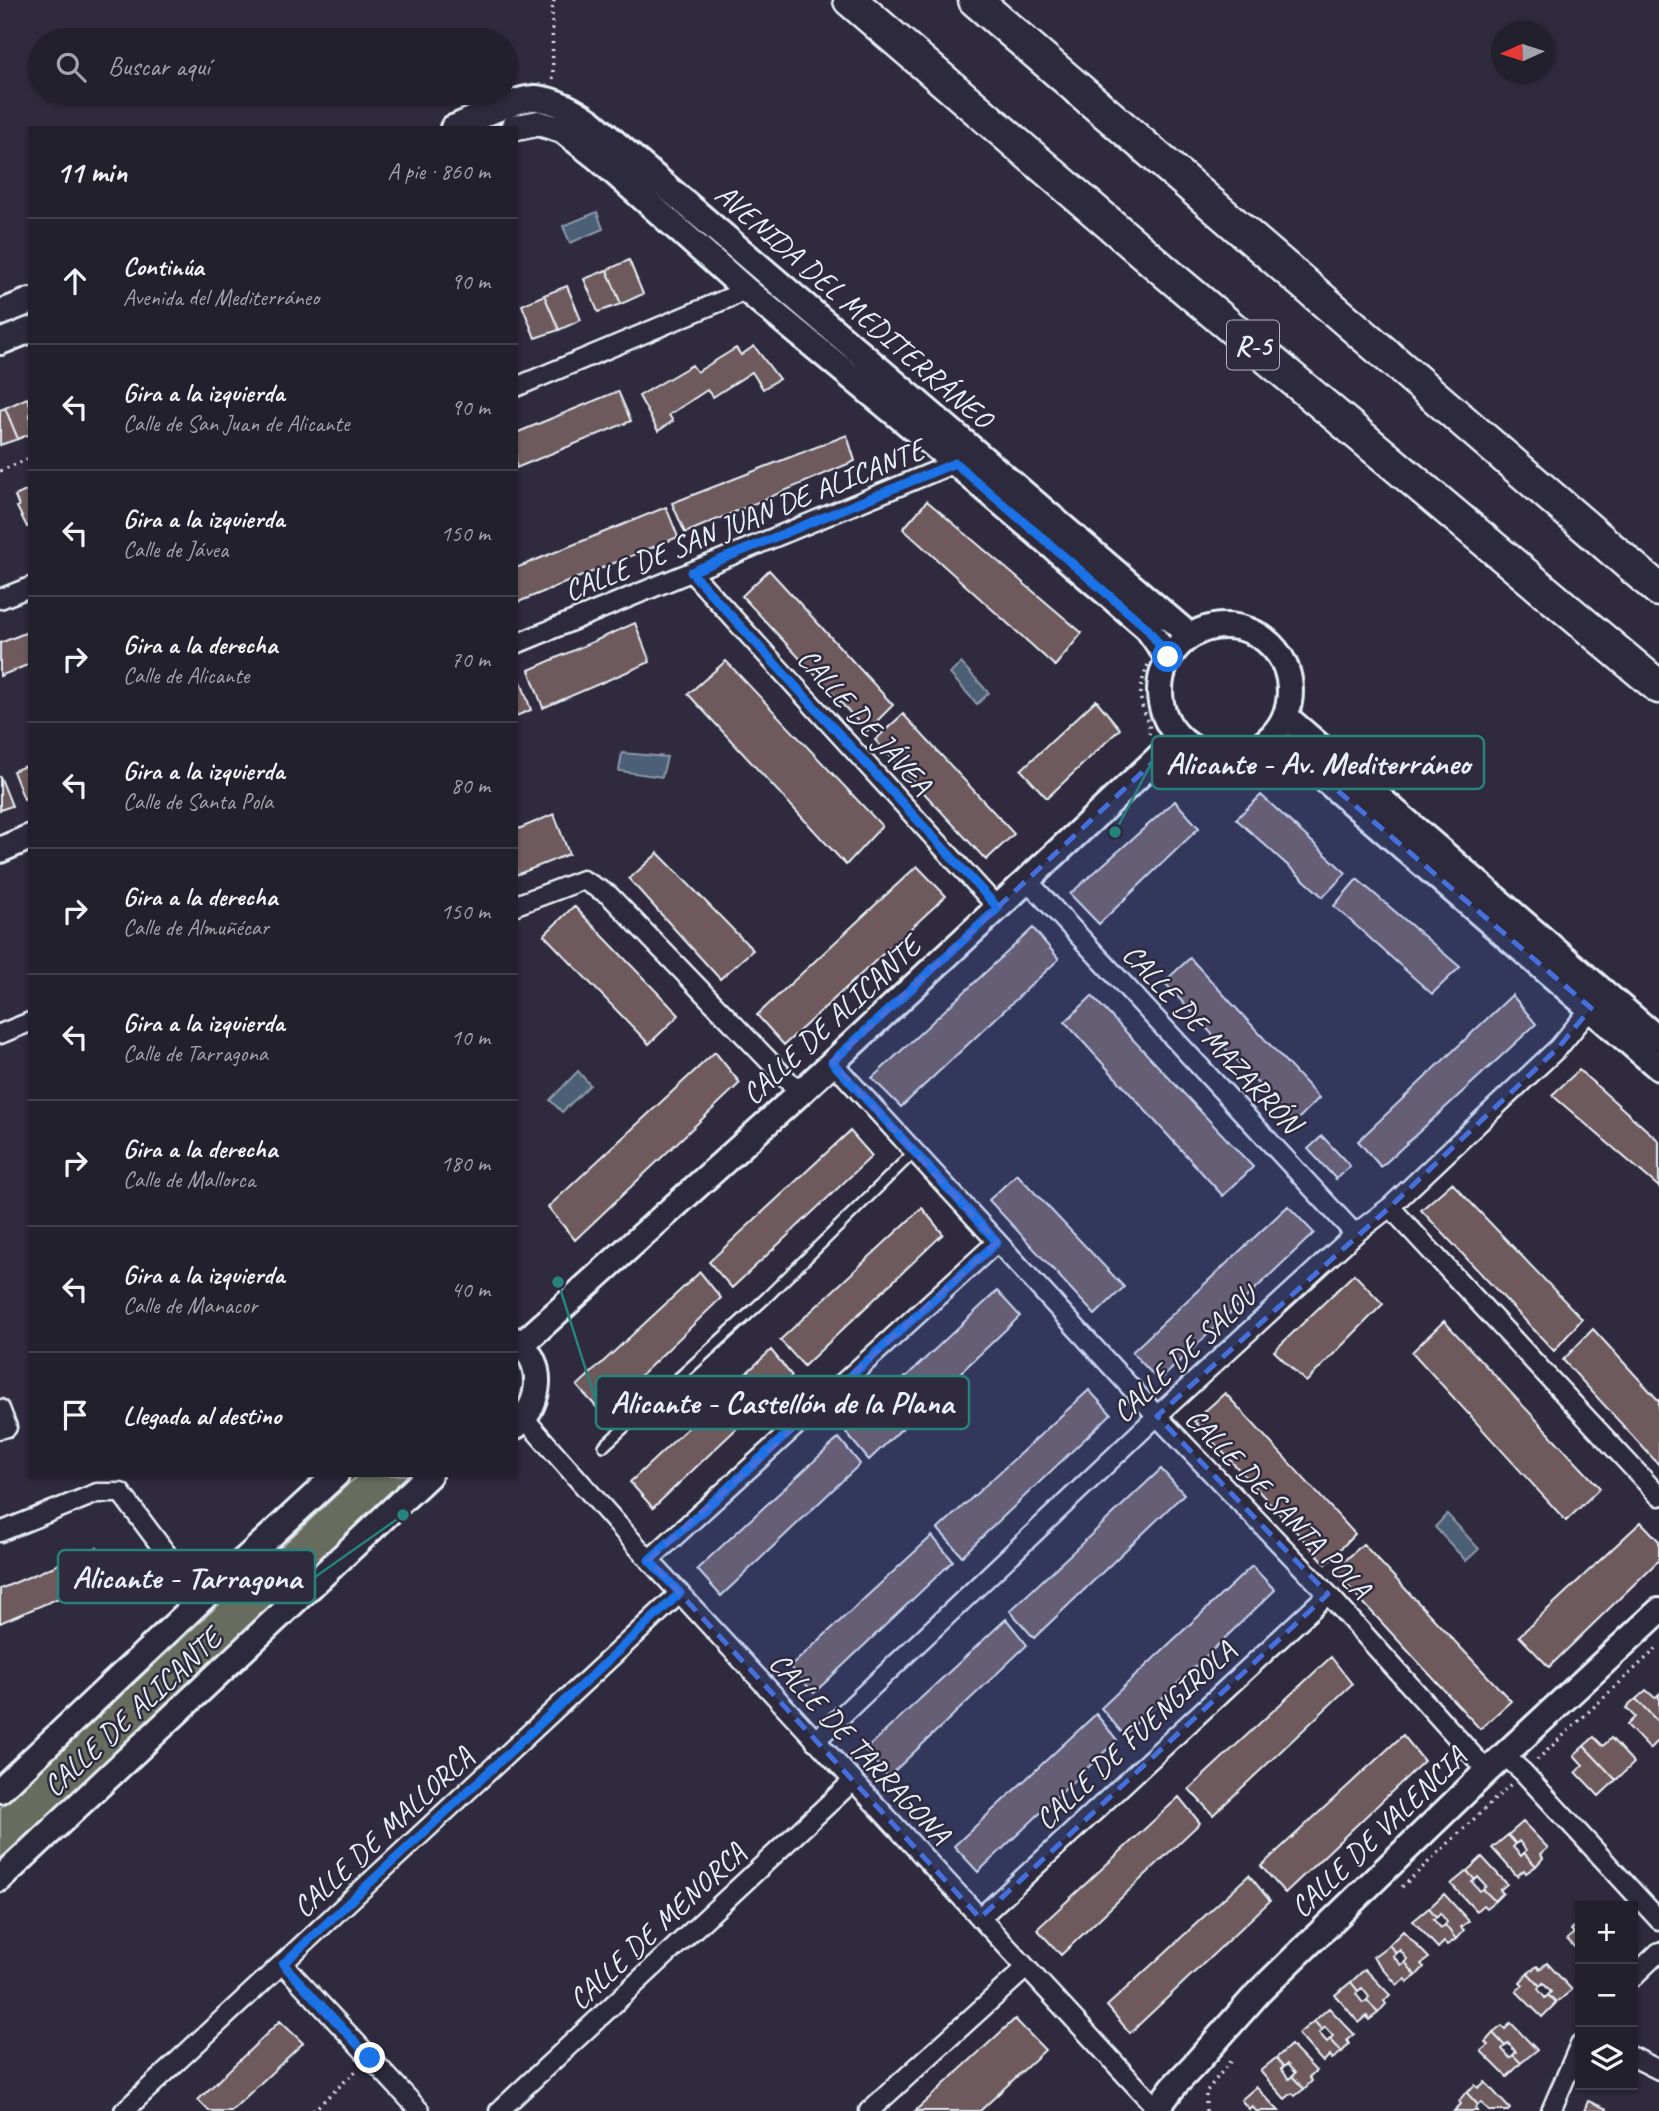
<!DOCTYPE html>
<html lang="es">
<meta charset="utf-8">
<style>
body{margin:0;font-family:Caveat,sans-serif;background:#2b2836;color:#f1f3f6}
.controls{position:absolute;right:21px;bottom:21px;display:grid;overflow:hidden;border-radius:0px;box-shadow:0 2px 5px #0004}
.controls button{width:63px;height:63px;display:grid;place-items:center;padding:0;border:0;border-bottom:2px solid #403e4a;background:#23202e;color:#f1f3f6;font:35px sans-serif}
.compass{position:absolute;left:1491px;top:21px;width:63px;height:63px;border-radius:50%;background:#23202e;box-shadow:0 2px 5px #0004;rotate:267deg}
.stop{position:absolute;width:21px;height:21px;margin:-16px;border:5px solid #1a73e8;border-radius:50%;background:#fff}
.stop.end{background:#1a73e8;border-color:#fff;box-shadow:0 2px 7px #0008}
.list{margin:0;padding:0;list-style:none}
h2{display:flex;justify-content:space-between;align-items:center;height:91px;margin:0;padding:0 28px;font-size:30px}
h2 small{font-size:23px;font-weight:400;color:#a3a3aa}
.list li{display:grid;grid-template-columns:46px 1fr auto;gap:21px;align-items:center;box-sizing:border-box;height:126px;padding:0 28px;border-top:2px solid #403e4a}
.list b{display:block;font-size:26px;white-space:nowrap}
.list p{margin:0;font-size:23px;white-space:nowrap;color:#a3a3aa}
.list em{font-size:23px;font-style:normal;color:#a3a3aa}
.icon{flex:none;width:38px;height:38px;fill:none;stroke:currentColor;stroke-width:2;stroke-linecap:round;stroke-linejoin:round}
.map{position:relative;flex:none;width:1659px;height:2111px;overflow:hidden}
.search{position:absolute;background:#23202e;box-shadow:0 2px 5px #0004;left:28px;top:28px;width:490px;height:77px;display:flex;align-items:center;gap:18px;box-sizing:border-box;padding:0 24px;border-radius:38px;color:#a3a3aa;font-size:26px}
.panel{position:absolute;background:#23202e;box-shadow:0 2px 5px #0004;left:28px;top:126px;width:490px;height:1351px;border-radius:0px}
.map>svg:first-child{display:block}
.green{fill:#686c5e;stroke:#a8aeab;stroke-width:2}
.water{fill:#4b6076;stroke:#8a9aaa;stroke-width:2}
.building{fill:#6e5a5c;stroke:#e8f1f8;stroke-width:2}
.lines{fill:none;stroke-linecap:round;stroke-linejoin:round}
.lane-casing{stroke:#e8f1f8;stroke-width:14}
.street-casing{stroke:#e8f1f8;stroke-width:23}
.secondary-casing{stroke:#e8f1f8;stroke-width:30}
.highway-casing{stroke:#e8f1f8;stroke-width:37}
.path{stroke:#e8f1f8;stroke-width:3.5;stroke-dasharray:2 5;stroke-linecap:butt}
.lane{stroke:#2f2a3d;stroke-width:9}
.street{stroke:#2f2a3d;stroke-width:18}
.secondary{stroke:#2f2a3d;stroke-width:24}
.highway{stroke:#2f2a3d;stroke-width:32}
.route{stroke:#1a73e8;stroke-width:9}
.marked{fill:#466fde;fill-opacity:0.2;stroke:#466fde;stroke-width:5;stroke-dasharray:14 9;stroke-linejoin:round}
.labels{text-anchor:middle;stroke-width:5;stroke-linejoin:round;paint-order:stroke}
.shield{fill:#2f2a3d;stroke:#b0b5c0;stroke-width:2}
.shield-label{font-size:28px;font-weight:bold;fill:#e8f1f8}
.street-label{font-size:30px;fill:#e8f1f8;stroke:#2f2a3d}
.leader{fill:none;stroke:#25827c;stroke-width:2.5}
.callout-dot{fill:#25827c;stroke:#2f2a3d;stroke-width:2.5}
.callout{fill:#2f2a3d;stroke:#25827c;stroke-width:2.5}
.callout-label{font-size:32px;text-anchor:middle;font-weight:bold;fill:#e8f1f8}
</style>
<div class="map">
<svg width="1659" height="2111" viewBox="0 0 1659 2111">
<rect width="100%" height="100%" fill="#2f2a3d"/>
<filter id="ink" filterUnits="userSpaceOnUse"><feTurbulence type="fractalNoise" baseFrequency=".0143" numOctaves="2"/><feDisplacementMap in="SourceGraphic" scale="14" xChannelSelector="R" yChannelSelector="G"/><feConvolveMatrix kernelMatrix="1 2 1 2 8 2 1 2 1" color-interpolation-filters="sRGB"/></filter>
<g filter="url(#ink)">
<path class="green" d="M 358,1475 L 417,1475 L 0,1859 L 0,1808 Z"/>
<path class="water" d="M 597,212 L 603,229 L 570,243 L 563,226 Z
M 961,663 L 989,693 L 977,704 L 950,674 Z
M 622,753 L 667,757 L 662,777 L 619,771 Z
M 578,1071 L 590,1085 L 562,1112 L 550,1100 Z
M 1447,1514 L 1479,1549 L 1466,1561 L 1435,1527 Z"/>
<path class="building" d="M 629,260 L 643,294 L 621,304 L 607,270 Z
M 607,270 L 621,304 L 598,312 L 584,279 Z
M 567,286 L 581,320 L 559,330 L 544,295 Z
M 544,295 L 559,330 L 535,338 L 522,305 Z
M 754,346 L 779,379 L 763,389 L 752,372 L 713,397 L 707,390 L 669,415 L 673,421 L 658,431 L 639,396 L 692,365 L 697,372 L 736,348 L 741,355 Z
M 618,391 L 631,421 L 516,468 L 516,433 Z
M 27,398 L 30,405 L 30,434 L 18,439 L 5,408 Z
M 5,408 L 18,439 L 0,445 L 0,410 Z
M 847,435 L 855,461 L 685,533 L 672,503 Z
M 30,489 L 30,526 L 27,527 L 17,507 L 19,506 L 15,496 Z
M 927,501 L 1082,633 L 1055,666 L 903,529 Z
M 666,507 L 678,537 L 516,603 L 516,568 Z
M 769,570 L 893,705 L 867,731 L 742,596 Z
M 635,623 L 650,662 L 543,708 L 529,670 Z
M 30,631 L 30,664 L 0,676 L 0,643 Z
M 726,661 L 882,826 L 846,865 L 688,694 Z
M 518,673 L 531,710 L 516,716 L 516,674 Z
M 1096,700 L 1120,729 L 1047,798 L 1021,770 Z
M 903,714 L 1014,834 L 986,860 L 875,740 Z
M 30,764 L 30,797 L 24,799 L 13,771 Z
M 0,776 L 12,806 L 0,810 Z
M 1261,795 L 1346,873 L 1323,897 L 1236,819 Z
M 1175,801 L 1199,828 L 1099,924 L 1070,894 Z
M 554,814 L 569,854 L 516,875 L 516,830 Z
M 658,853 L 753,950 L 720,979 L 629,879 Z
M 917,866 L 946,896 L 784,1045 L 757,1015 Z
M 1357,879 L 1460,967 L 1432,994 L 1334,906 Z
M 574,906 L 679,1015 L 649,1044 L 544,935 Z
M 1033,928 L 1059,959 L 901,1107 L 872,1078 Z
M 1190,958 L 1319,1098 L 1294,1123 L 1164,982 Z
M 1512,995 L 1536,1024 L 1381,1167 L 1358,1141 Z
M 1092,996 L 1253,1167 L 1223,1196 L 1065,1022 Z
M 715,1052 L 740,1083 L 575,1240 L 548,1207 Z
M 1579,1070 L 1659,1141 L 1659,1187 L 1552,1095 Z
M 850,1131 L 872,1156 L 732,1288 L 709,1262 Z
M 1322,1136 L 1350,1166 L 1336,1179 L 1308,1149 Z
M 1017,1174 L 1124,1287 L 1095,1315 L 989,1200 Z
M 1452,1183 L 1582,1319 L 1554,1351 L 1421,1210 Z
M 1288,1206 L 1314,1233 L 1159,1381 L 1132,1352 Z
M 922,1208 L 943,1234 L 804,1366 L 780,1340 Z
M 700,1272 L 721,1298 L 602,1413 L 577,1386 Z
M 1354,1274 L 1383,1304 L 1306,1382 L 1274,1351 Z
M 997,1291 L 1020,1316 L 869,1460 L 846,1433 Z
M 1444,1321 L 1600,1488 L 1566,1521 L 1412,1352 Z
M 1593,1329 L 1659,1401 L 1659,1465 L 1563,1360 Z
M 771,1350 L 792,1376 L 653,1508 L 630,1482 Z
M 1089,1390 L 1111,1414 L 962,1556 L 938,1529 Z
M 1225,1393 L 1355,1534 L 1326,1564 L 1194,1421 Z
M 839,1438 L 860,1464 L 721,1596 L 697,1569 Z
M 1161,1469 L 1184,1494 L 1034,1638 L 1010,1611 Z
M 1641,1522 L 1659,1541 L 1659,1560 L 1549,1667 L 1519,1636 Z
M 932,1536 L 953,1561 L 814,1693 L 790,1667 Z
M 1363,1544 L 1511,1701 L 1480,1729 L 1334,1571 Z
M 97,1548 L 111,1576 L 0,1623 L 0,1589 Z
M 1252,1566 L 1275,1590 L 1124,1735 L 1101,1708 Z
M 1006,1619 L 1027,1645 L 888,1777 L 865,1750 Z
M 1331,1657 L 1352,1684 L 1213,1815 L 1189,1789 Z
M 1646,1690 L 1655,1698 L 1659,1694 L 1659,1723 L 1636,1699 Z
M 1636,1699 L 1659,1723 L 1659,1740 L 1650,1749 L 1627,1725 L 1635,1717 L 1626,1708 Z
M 1096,1714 L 1117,1740 L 978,1872 L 954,1846 Z
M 1403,1735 L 1424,1761 L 1285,1893 L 1261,1866 Z
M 1594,1737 L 1603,1746 L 1611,1738 L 1634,1763 L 1616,1780 L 1584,1746 Z
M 1584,1746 L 1616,1780 L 1599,1796 L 1576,1772 L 1583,1765 L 1574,1755 Z
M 1179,1797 L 1200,1823 L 1061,1955 L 1037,1929 Z
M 1523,1822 L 1548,1848 L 1541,1854 L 1543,1858 L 1536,1866 L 1524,1853 L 1526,1850 L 1519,1841 L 1516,1844 L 1508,1835 Z
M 1508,1835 L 1516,1844 L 1513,1847 L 1521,1856 L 1524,1853 L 1536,1866 L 1526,1873 L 1524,1870 L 1517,1876 L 1492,1848 Z
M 1482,1857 L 1507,1884 L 1500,1890 L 1503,1893 L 1495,1901 L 1483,1889 L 1486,1886 L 1478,1877 L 1475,1880 L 1467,1871 Z
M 1467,1871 L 1475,1880 L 1472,1882 L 1480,1891 L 1483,1889 L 1495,1901 L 1486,1908 L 1483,1905 L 1476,1911 L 1451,1884 Z
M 1249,1875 L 1270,1901 L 1130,2033 L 1107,2006 Z
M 1444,1894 L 1469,1921 L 1461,1927 L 1464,1930 L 1456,1939 L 1445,1925 L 1447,1922 L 1440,1913 L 1437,1917 L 1429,1908 Z
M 1429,1908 L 1437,1917 L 1433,1919 L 1441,1928 L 1445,1925 L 1456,1939 L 1447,1945 L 1444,1942 L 1438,1948 L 1413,1921 Z
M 1579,1921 L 1580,1923 L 1580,1953 L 1567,1939 L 1574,1933 L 1571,1930 Z
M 1403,1931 L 1429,1958 L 1421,1964 L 1424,1967 L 1416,1976 L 1405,1962 L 1407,1959 L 1400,1950 L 1396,1953 L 1389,1945 Z
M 1389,1945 L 1396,1953 L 1393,1956 L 1401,1965 L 1405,1962 L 1416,1976 L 1407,1982 L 1405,1979 L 1397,1985 L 1373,1957 Z
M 1547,1963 L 1572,1990 L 1556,2003 L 1548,1995 L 1551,1992 L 1543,1983 L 1540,1986 L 1528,1973 L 1537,1966 L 1540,1969 Z
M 1365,1969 L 1390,1995 L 1384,2001 L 1386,2004 L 1378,2013 L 1367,2000 L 1369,1997 L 1362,1988 L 1358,1991 L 1351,1982 Z
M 1528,1973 L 1540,1986 L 1538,1989 L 1545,1998 L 1548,1995 L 1556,2003 L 1542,2017 L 1516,1991 L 1523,1985 L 1520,1982 Z
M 1351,1982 L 1358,1991 L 1356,1994 L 1363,2003 L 1367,2000 L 1378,2013 L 1369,2020 L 1367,2016 L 1359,2023 L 1335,1995 Z
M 1329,2008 L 1354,2034 L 1347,2040 L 1349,2044 L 1342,2052 L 1330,2039 L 1333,2036 L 1325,2027 L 1322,2030 L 1314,2021 Z
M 1015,2019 L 1045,2050 L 980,2111 L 915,2111 Z
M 280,2021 L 303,2043 L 231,2111 L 209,2111 L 198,2100 Z
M 1314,2021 L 1322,2030 L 1319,2033 L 1327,2042 L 1330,2039 L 1342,2052 L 1332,2059 L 1330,2055 L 1323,2062 L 1298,2034 Z
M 1511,2023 L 1537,2050 L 1521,2063 L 1513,2055 L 1516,2052 L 1508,2043 L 1505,2046 L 1493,2033 L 1502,2026 L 1505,2029 Z
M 1493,2033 L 1505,2046 L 1502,2049 L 1510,2058 L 1513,2055 L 1521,2063 L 1507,2077 L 1481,2051 L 1488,2045 L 1485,2042 Z
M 1291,2045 L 1316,2071 L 1309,2077 L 1312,2081 L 1304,2089 L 1292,2076 L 1295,2073 L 1287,2064 L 1284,2067 L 1276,2058 Z
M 1276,2058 L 1284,2067 L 1281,2069 L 1289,2079 L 1292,2076 L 1304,2089 L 1295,2096 L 1292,2093 L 1285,2099 L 1260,2071 Z
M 1485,2082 L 1510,2109 L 1508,2111 L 1489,2111 L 1481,2102 L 1478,2105 L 1466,2092 L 1475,2085 L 1478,2088 Z
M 1256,2087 L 1279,2111 L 1256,2111 L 1252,2106 L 1249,2109 L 1241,2100 Z
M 1466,2092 L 1478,2105 L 1476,2108 L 1478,2111 L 1454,2111 L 1461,2104 L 1459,2101 Z
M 1588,2101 L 1607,2109 L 1606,2111 L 1584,2111 Z"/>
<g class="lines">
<defs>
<path id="lane" d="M 604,1446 L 766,1298 L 914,1152"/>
<path id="street" d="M 516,387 L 731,297 L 745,289
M 691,572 L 998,908
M 0,599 L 30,587
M 516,644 L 955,463
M 1028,881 L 1355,1234
M 516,905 L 583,880 L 609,895 L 800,1093
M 0,1034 L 30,1022
M 832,1062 L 1157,1416 L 1328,1594 L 1487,1771
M 1390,1207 L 1659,1496
M 0,1409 L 7,1427 L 0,1429
M 524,1418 L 649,1560 L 1159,2111
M 0,1532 L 97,1493 L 121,1493 L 201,1600
M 649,1560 L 997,1242
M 815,1741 L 1157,1416 L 1355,1234 L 1390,1207 L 1559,1047 L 1591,1008
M 1505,1756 L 1523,1772 L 1659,1920
M 980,1918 L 1328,1594
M 283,1964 L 420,2111
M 1633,1977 L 1659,1952
M 1633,2057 L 1659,2070
M 124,2111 L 680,1593
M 499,2111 L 853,1781
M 869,2111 L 1026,1968
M 1551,2111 L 1580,2044"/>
<path id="secondary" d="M 453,128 C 473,120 517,97 536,98 C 557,100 575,111 591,122 L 1190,636
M 513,128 L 538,123 L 562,130 L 598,158 L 745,289 L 955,463 L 1147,628 L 1168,658
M 0,313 L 30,301
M 0,342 L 30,330
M1160 691a65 65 0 1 1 130 0a65 65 0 1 1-130 0Z
M 1285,716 L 1659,1040
M 1268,740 L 1302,760 L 1659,1068
M 0,850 L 30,837
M 516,1340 C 546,1362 542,1403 516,1426
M 522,1344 L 800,1093 L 1179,738
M 0,1790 L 201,1600 L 336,1475
M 0,1879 L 429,1475
M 1155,2111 L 1174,2086 L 1195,2064 L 1259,1992 L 1487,1771 L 1659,1611"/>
<path id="highway" d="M 850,0 L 1175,280 L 1659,687
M 975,0 L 1659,590"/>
</defs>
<use href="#lane" class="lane-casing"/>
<use href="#street" class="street-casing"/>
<use href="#secondary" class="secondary-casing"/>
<use href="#highway" class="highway-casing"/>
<path class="path" d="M 553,79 L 552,11 L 554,0
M 0,471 L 30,458
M 1148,665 C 1143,676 1140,688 1141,700 C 1142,712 1152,723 1149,734
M 1178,769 L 1180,771 L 1187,767 C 1193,769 1198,773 1203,774 C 1223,779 1249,775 1266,764
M 1537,1760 L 1659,1646
M 1402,1887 L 1511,1784
M 313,2111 L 357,2070
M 1206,2111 L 1206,2092 L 1232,2059"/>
<use href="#lane" class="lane"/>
<use href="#street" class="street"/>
<use href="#secondary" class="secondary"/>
<use href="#highway" class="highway"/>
</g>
</g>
<g class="lines" filter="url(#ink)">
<path class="route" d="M 370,2058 L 283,1964 L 680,1593 L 649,1560 L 997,1242 L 832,1062 L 998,908 L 691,572 L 955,463 L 1147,628 L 1168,657"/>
</g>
<path class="marked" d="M 1179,738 L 1199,751 L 1223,756 L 1247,753 L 1268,740 L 1302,760 L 1591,1008 L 1559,1047 L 1390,1207 L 1157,1416 L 1328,1594 L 980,1918 L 649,1560 L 997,1242 L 832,1062 Z"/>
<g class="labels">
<rect class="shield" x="1227" y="320.5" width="52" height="49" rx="5"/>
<g class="shield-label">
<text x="1253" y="355">R-5</text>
</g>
<g class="street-label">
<text transform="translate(854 306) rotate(41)" y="10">AVENIDA DEL MEDITERRÁNEO</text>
<text transform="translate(744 520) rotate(-22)" y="10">CALLE DE SAN JUAN DE ALICANTE</text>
<text transform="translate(865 721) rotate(48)" y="10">CALLE DE JÁVEA</text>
<text transform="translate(831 1020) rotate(-43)" y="10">CALLE DE ALICANTE</text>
<text transform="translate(1212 1038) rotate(47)" y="10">CALLE DE MAZARRÓN</text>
<text transform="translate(1184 1354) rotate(-43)" y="10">CALLE DE SALOU</text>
<text transform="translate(1278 1503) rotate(46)" y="10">CALLE DE SANTA POLA</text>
<text transform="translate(132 1712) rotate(-43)" y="10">CALLE DE ALICANTE</text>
<text transform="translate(1135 1735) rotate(-43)" y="10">CALLE DE FUENGIROLA</text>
<text transform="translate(860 1748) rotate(47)" y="10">CALLE DE TARRAGONA</text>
<text transform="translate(383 1832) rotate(-43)" y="10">CALLE DE MALLORCA</text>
<text transform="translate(1378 1832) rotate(-44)" y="10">CALLE DE VALENCIA</text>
<text transform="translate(657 1926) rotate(-43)" y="10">CALLE DE MENORCA</text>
</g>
</g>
<path class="leader" d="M1115 832L1152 762M558 1282L596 1402M403 1515L315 1577"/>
<g class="callout-dot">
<circle cx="1115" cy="832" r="7"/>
<circle cx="558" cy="1282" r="7"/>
<circle cx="403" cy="1515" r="7"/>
</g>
<g class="callout">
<rect x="1152" y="736" width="332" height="53" rx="7"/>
<rect x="596" y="1376" width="373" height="53" rx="7"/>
<rect x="58" y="1550" width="257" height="53" rx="7"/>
</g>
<g class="callout-label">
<text x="1318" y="774">Alicante - Av. Mediterráneo</text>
<text x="782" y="1413">Alicante - Castellón de la Plana</text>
<text x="187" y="1588">Alicante - Tarragona</text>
</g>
</svg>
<div class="controls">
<button>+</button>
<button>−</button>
<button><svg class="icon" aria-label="layers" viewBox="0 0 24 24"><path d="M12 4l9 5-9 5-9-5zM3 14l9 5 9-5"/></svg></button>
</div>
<svg class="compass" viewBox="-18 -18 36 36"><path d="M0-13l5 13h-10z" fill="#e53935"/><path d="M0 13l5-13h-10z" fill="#a3a3aa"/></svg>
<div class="stop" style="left:1168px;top:657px"></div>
<div class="stop end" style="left:370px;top:2058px"></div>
<div class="search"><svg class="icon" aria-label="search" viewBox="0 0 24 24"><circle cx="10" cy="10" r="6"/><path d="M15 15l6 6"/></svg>Buscar aquí</div>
<section class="panel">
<h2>11 min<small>A pie · 860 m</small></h2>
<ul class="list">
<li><svg class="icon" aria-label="ahead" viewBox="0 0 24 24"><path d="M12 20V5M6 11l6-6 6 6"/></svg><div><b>Continúa</b><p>Avenida del Mediterráneo</p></div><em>90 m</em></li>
<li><svg class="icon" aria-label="left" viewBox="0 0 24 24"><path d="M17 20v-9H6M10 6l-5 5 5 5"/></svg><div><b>Gira a la izquierda</b><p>Calle de San Juan de Alicante</p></div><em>90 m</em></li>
<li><svg class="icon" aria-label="left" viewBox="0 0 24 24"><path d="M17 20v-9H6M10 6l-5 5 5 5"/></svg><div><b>Gira a la izquierda</b><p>Calle de Jávea</p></div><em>150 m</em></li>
<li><svg class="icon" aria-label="right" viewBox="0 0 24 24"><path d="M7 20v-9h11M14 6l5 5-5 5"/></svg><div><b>Gira a la derecha</b><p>Calle de Alicante</p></div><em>70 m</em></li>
<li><svg class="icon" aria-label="left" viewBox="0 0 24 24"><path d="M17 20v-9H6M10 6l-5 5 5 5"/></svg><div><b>Gira a la izquierda</b><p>Calle de Santa Pola</p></div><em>80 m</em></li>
<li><svg class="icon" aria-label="right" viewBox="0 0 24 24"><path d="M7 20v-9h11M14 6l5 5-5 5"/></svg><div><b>Gira a la derecha</b><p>Calle de Almuñécar</p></div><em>150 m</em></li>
<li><svg class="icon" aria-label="left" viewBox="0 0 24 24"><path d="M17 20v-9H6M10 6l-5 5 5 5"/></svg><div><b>Gira a la izquierda</b><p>Calle de Tarragona</p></div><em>10 m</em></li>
<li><svg class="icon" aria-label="right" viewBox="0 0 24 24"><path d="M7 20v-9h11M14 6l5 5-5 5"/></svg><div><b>Gira a la derecha</b><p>Calle de Mallorca</p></div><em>180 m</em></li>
<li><svg class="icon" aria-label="left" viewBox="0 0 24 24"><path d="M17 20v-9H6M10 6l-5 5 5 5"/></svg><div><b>Gira a la izquierda</b><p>Calle de Manacor</p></div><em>40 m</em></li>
<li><svg class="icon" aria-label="arrive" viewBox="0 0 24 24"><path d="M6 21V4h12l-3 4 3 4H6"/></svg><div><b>Llegada al destino</b></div></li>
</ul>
</section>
</div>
